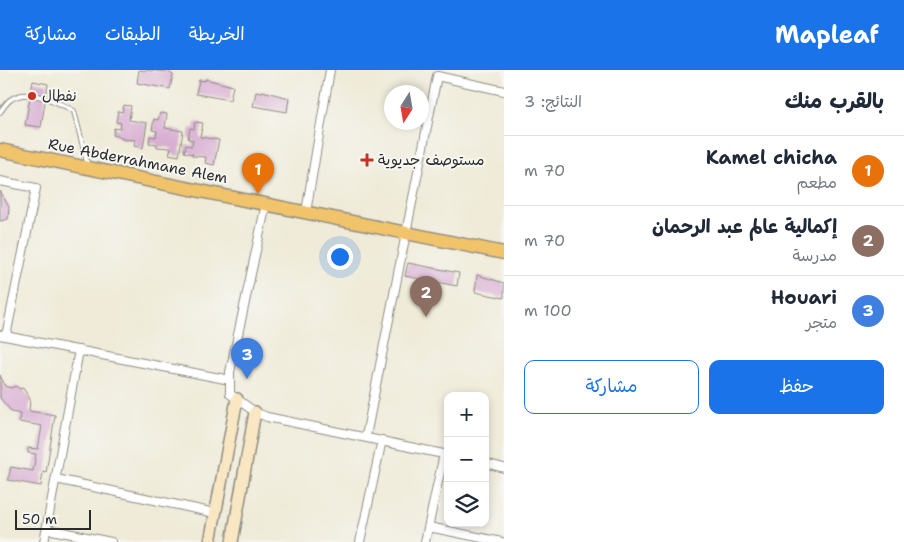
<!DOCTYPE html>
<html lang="ar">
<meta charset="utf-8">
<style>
body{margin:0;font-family:"Shantell Sans","Playpen Sans Arabic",sans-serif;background:#f2f2f3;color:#1f2937;direction:rtl}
.controls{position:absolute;right:15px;bottom:15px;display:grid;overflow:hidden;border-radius:10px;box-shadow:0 2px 8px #0003}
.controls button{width:45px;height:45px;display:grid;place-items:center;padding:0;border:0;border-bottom:1px solid #e0e1e3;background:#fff;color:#1f2937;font:25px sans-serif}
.compass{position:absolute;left:384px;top:15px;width:45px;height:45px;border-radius:50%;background:#fff;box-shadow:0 2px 8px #0003;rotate:191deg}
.scale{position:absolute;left:15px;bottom:12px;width:76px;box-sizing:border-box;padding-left:5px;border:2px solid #2b2b2b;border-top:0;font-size:14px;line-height:18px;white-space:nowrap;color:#2b2b2b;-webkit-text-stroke:4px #f6f6f2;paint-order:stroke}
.you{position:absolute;left:339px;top:186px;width:18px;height:18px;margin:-12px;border:4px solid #fff;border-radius:50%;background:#1a73e8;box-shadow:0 0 0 8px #1a73e833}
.badge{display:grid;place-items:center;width:32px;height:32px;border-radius:50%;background:#1a73e8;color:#fff;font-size:16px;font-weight:700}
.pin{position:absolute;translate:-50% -41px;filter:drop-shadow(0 1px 2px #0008)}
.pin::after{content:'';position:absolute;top:26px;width:18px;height:15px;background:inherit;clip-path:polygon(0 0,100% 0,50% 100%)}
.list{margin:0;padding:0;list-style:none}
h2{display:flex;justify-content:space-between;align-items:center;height:65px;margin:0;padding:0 20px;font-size:21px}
h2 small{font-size:16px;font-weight:400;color:#747a83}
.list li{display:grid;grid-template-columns:32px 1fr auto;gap:15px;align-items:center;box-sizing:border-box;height:70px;padding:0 20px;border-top:1px solid #e0e1e3}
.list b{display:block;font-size:19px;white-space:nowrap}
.list p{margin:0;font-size:16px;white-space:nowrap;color:#747a83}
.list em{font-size:16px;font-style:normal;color:#747a83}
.actions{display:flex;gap:10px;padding:15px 20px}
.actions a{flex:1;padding:11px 0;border:1px solid #1a73e8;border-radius:10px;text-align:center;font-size:18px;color:#1a73e8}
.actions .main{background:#1a73e8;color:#fff}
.icon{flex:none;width:28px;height:28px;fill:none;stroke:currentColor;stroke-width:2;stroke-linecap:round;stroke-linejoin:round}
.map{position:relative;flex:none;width:504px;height:472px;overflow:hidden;direction:ltr}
header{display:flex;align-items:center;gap:30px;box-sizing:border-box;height:70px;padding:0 25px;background:#1a73e8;color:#fff}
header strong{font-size:24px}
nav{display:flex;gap:28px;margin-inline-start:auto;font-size:18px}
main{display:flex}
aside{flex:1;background:#fff}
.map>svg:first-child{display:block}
.building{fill:#d8afd2}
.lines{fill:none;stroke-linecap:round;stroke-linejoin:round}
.lane-casing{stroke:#8d8b82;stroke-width:6}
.street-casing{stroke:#8d8b82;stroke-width:10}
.secondary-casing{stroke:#8d8b82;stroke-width:14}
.primary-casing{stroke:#8d8b82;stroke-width:15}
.lane{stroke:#fff;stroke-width:4}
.street{stroke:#fff;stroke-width:8}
.secondary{stroke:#f9e7c3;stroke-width:11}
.primary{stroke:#f1c36a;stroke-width:12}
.poi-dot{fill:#c8321e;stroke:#f6f6f2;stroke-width:2}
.labels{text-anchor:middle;stroke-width:4;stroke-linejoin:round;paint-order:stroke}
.poi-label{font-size:15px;fill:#2b2b2b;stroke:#f6f6f2;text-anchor:start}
.street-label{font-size:15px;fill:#2b2b2b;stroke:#f6f6f2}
</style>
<header>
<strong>Mapleaf</strong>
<nav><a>الخريطة</a><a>الطبقات</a><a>مشاركة</a></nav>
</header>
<main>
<aside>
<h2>بالقرب منك<small>النتائج: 3</small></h2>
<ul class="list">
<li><span class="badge" style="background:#e8710a">1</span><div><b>Kamel chicha</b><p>مطعم</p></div><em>70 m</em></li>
<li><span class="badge" style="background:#8d6e63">2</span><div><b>إكمالية عالم عبد الرحمان</b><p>مدرسة</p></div><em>70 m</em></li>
<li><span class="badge" style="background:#3f7fe0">3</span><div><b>Houari</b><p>متجر</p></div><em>100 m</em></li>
</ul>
<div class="actions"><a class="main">حفظ</a><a>مشاركة</a></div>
</aside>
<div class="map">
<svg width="504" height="472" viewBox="0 0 504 472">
<rect width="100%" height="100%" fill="#f6f6f2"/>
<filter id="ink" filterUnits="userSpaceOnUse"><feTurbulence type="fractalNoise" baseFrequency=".02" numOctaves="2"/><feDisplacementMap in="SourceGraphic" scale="10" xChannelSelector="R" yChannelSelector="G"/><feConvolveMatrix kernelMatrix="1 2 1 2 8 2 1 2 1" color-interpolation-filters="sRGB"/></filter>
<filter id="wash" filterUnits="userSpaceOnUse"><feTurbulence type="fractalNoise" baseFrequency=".0096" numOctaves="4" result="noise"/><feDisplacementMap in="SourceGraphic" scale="20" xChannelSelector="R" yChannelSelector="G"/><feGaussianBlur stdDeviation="1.12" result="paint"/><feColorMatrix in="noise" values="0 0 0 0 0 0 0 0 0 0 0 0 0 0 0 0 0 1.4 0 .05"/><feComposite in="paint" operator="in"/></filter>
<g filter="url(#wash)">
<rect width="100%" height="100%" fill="#efebd8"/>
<g id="blocks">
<path class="building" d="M 139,0 L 169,2 L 173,5 L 170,19 L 137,13 Z
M 205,9 L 233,16 L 230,30 L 196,24 L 199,10 L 205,11 Z
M 33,11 L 48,14 L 41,57 L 25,55 Z
M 262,21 L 289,28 L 287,42 L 253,36 L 256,22 L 261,23 Z
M 124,35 L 131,36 L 129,50 L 147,53 L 143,78 L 134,76 L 135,70 L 121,69 L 121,67 L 113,65 L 114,58 L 120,59 L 121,53 L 116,52 L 118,41 L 122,42 Z
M 160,43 L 167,44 L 165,58 L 183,61 L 179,86 L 169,84 L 171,78 L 157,77 L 157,74 L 149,73 L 150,66 L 156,67 L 157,61 L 152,60 L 154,49 L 158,50 Z
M 195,52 L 203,53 L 200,67 L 219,70 L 214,95 L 205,93 L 206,87 L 192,86 L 193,84 L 184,82 L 186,75 L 192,76 L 193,70 L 188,69 L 190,58 L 194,59 Z
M 0,121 L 9,137 L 8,149 L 0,151 Z
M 408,193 L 459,203 L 457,216 L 405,206 Z
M 477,205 L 504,213 L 504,228 L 475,222 Z
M 0,305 L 5,316 L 11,318 L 16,316 L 20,319 L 23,318 L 30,329 L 29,341 L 55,345 L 46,403 L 43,402 L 41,416 L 8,410 L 11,397 L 33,401 L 36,384 L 28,383 L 28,378 L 38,379 L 42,356 L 19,352 L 20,344 L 12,342 L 0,328 Z"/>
</g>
</g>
<g filter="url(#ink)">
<use href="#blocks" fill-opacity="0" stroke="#8d8b82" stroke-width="1"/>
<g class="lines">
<defs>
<path id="lane" d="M 0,42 C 3,38 6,33 10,30 C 27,17 58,32 74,41 L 88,96"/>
<path id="street" d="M 0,111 L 36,118 L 6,266
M 266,134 L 230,302 L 230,324 L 255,342 L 267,347 L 448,385
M 306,142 L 330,0
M 0,265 L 230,310
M 366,366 L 437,6 L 504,21
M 485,393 L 504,398
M 56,409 L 215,443
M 429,457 L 502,472
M 47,459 L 111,472
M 44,472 L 79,280
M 360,472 L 382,370
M 425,472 L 444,384"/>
<path id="secondary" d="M 210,472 L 237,329
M 232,472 L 255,342"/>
<path id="primary" d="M 0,80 L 504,183"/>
</defs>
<use href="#lane" class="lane-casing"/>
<use href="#street" class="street-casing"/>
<use href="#secondary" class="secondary-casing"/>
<use href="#primary" class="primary-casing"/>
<use href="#lane" class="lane"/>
<use href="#street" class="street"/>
<use href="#secondary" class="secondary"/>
<use href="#primary" class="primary"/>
</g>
</g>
<g class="poi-dot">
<circle cx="32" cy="26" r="5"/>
<path d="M364.5 82.5h5v5h5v5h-5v5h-5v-5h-5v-5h5z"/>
</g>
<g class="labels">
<g class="poi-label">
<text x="42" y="31">نفطال</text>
<text x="378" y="95">مستوصف جديوية</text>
</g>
<g class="street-label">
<text transform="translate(138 91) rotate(11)" y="5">Rue Abderrahmane Alem</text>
</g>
</g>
</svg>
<div class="controls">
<button>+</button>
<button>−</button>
<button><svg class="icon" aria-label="layers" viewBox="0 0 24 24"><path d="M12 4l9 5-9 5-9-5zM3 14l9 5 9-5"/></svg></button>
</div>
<svg class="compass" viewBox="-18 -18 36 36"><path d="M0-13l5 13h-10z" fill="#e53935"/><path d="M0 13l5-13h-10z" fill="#747a83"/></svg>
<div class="scale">50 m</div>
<div class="you"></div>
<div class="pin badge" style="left:258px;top:124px;background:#e8710a">1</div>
<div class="pin badge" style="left:426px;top:247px;background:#8d6e63">2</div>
<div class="pin badge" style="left:247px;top:309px;background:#3f7fe0">3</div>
</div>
</main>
